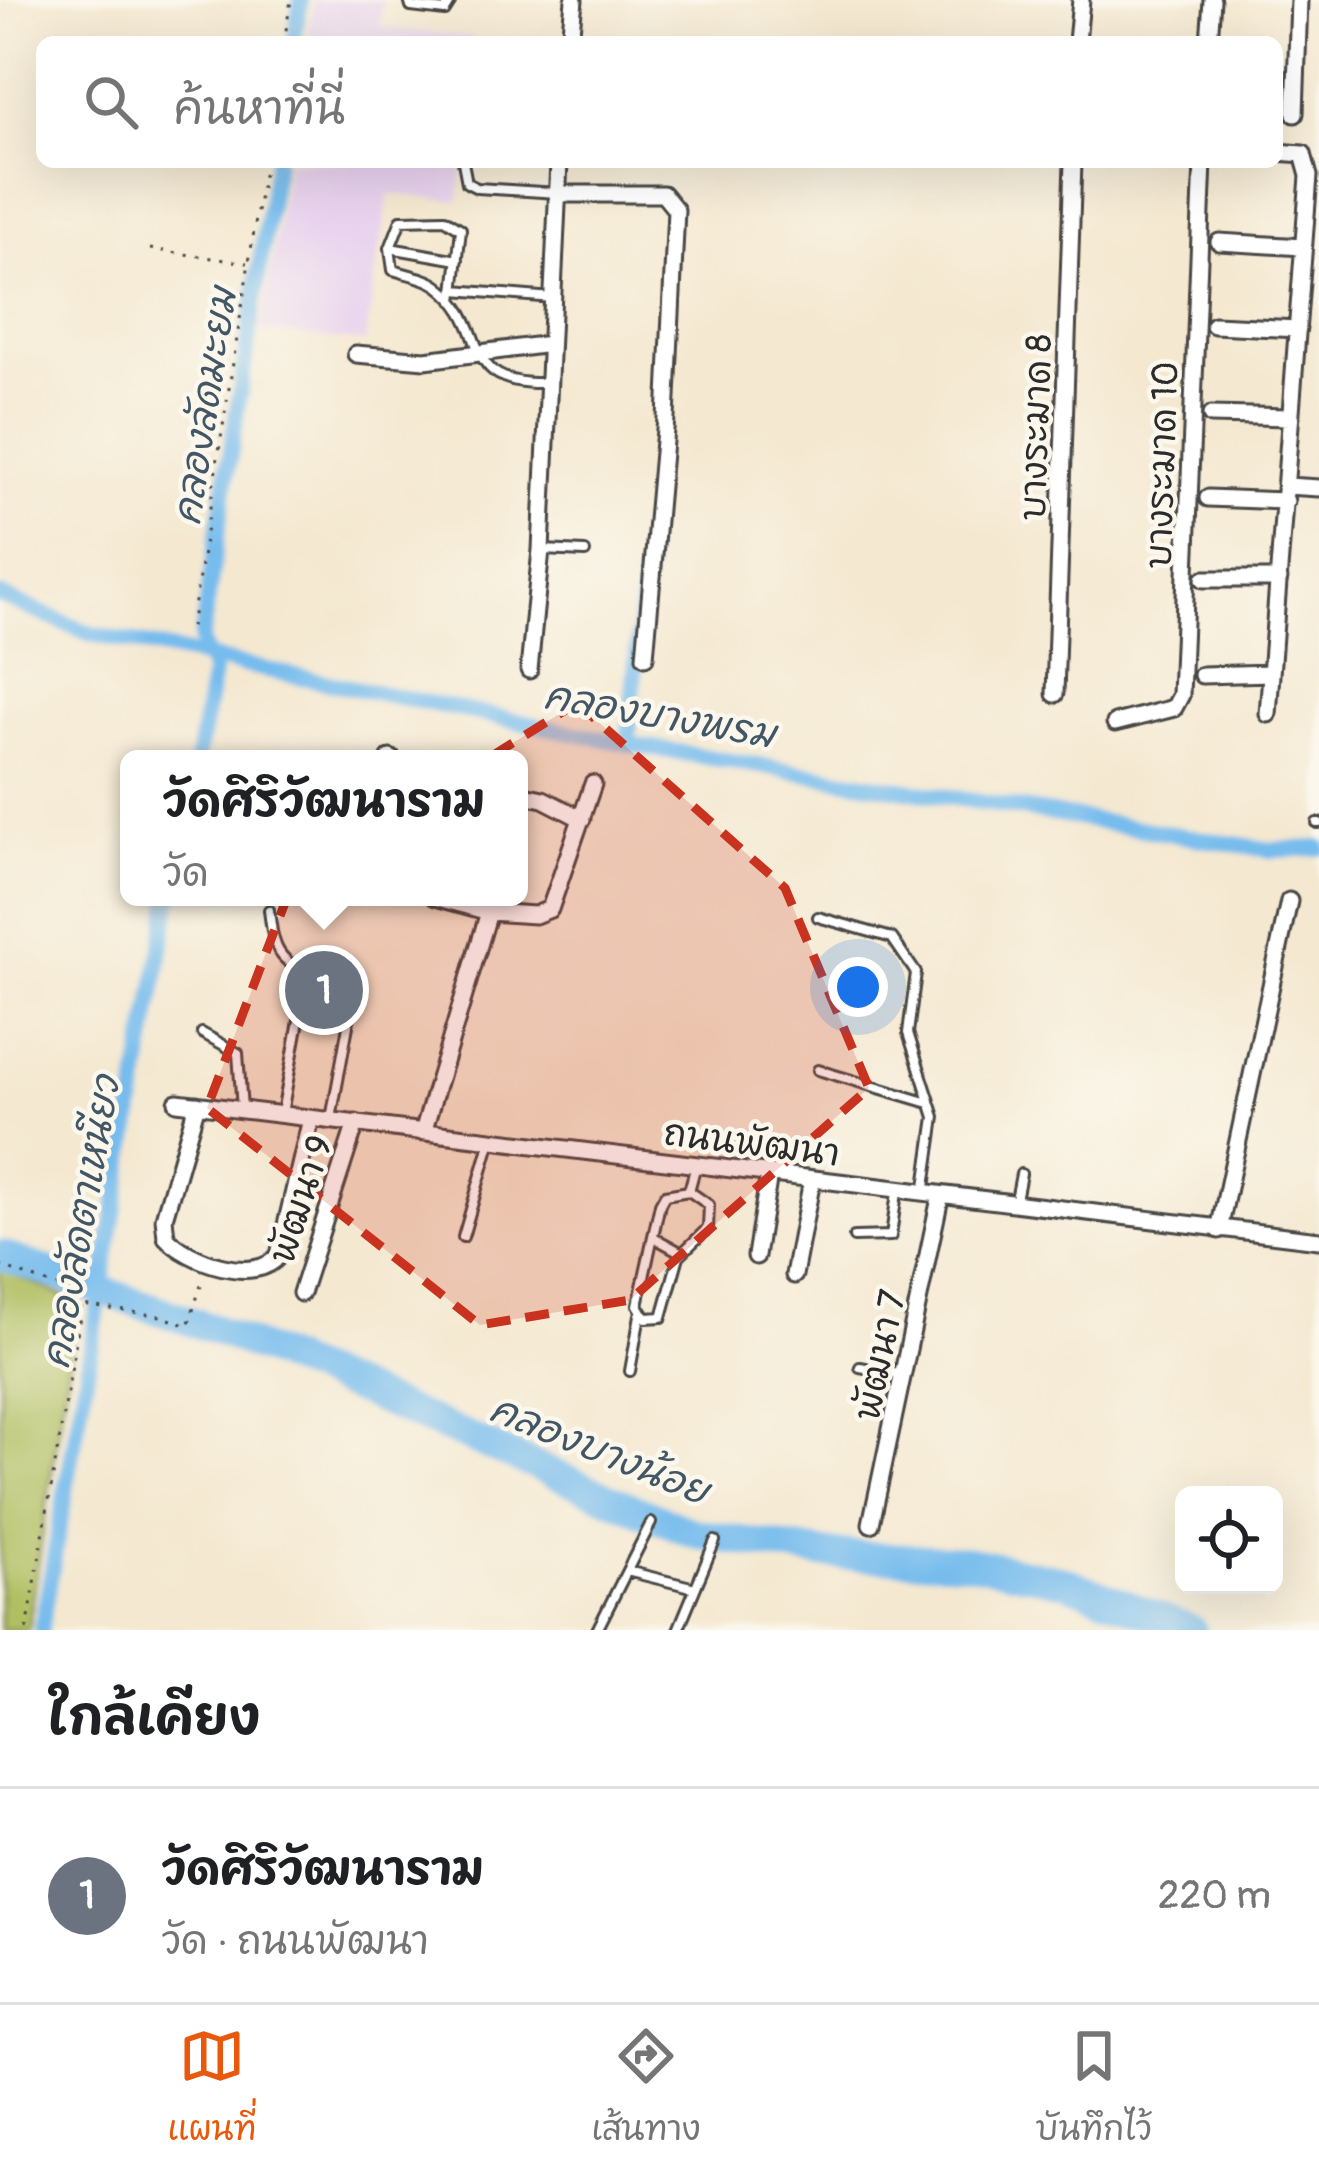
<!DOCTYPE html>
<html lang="th">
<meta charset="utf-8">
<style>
body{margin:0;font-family:Pangolin,"Playpen Sans Thai",sans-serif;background:#f6f6f6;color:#202124}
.controls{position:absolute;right:36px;bottom:36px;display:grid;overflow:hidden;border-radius:18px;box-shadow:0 12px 48px #0002}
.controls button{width:108px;height:108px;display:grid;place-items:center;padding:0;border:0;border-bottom:3px solid #e0e0e0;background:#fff;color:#202124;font:60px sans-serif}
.you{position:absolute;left:858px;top:987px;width:42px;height:42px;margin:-30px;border:9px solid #fff;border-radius:50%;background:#1a73e8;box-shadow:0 0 0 18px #1a73e833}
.badge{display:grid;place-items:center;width:78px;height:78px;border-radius:50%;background:#ea580c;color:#fff;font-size:39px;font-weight:700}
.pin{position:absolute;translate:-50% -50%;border:6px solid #fff;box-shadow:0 3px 12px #0006}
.popup{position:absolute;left:120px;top:750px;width:408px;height:156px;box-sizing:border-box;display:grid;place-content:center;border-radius:18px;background:#fff;filter:drop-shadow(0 3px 9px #0005);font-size:39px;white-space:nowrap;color:#757577}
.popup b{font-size:45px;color:#202124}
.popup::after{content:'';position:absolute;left:50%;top:100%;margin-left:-24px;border:24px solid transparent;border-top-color:#fff}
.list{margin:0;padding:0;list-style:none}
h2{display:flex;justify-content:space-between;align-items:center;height:156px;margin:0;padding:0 48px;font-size:51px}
h2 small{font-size:39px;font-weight:400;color:#757577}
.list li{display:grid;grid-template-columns:78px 1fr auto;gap:36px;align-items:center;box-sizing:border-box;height:216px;padding:0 48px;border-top:3px solid #e0e0e0}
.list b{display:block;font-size:45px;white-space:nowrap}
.list p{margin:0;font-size:39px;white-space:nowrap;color:#757577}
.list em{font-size:39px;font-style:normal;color:#757577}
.icon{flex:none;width:66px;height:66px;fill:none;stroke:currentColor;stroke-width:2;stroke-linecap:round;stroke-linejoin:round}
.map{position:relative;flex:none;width:1319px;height:1630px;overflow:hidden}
.search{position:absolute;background:#fff;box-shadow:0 12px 48px #0002;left:36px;right:36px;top:36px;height:132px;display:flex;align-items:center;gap:30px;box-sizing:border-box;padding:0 42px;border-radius:18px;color:#757577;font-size:45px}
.sheet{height:372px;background:#fff}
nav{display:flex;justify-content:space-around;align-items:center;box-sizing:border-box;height:168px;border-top:3px solid #e0e0e0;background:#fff;font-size:33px;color:#757577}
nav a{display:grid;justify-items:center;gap:6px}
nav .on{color:#ea580c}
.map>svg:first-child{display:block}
.built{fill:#e8d2ee}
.green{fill:#b0bf62;stroke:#6e7546;stroke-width:3}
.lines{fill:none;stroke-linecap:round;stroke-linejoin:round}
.canal{stroke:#76bced;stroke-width:16}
.river{stroke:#76bced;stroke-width:30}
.lane-casing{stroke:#494744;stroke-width:14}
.street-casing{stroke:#494744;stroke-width:21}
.path{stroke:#494744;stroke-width:3;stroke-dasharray:3 9;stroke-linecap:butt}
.lane{stroke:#fff;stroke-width:8}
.street{stroke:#fff;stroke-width:15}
.marked{fill:#c8321e;fill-opacity:0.2;stroke:#c8321e;stroke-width:9;stroke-dasharray:24 15;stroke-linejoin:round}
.labels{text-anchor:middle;stroke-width:9;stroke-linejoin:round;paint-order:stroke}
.street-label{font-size:36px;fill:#2b2b2b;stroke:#fbf7ec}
.water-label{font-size:39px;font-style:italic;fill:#425665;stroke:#fbf7ec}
</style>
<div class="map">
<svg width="1319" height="1630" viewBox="0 0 1319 1630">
<rect width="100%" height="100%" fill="#fbf7ec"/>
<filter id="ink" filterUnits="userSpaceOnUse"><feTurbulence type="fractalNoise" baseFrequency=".00833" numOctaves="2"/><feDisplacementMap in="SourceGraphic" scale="24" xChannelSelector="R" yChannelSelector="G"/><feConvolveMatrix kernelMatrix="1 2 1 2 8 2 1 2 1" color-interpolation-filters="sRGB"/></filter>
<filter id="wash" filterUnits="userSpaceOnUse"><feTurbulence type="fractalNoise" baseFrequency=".004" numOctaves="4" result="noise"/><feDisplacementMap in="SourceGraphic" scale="48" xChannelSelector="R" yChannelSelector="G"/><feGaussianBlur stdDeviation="2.7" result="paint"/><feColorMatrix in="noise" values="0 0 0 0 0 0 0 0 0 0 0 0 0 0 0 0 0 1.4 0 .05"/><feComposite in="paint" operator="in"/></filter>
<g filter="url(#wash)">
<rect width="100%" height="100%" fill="#f4e8d0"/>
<path class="built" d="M 314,0 L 383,0 L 380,27 L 473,38 L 472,42 L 307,42 Z
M 288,162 L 463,162 L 459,201 L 389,194 L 365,342 L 261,331 Z"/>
<path class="green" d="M 0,1268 L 78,1303 L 28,1630 L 0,1630 Z"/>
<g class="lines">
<path class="canal" d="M 294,42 L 301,0
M 0,596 L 91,634 L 628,744 L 1270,850 L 1319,848
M 628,744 L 647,548
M 197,759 L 213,673 L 201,641 L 276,162
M 41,1630 L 171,897"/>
<path class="river" d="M 0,1255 L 216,1330 L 693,1533 L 822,1554 L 966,1561 L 1065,1581 L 1192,1630"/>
</g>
</g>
<g filter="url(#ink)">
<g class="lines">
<defs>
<path id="lane" d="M 409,0 L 411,7 L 445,11 L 452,0
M 463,162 L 467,183 L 477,188 L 558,193
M 390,248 L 393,270 C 408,275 426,277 438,286 C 494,328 455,386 547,383
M 455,290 L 553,298
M 453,301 L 461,229 L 445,219 L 401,220 L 390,248 L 458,260
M 543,550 L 585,552
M 1317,823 L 1319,823
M 269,910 C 273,942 275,961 308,972
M 818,917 L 892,938 L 916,973 L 908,1033 L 935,1117 L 924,1194
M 202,1033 L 238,1053 L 242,1109
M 818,1070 L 929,1103
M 282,1113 L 308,972 C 325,973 347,970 355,987 L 331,1119
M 689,1191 L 709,1205 L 708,1228 L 679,1256 L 662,1317 L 646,1318 L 638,1305 L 660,1204 L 665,1195 Z
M 689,1191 L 696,1165
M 1015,1205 L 1021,1174
M 463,1237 L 491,1140
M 653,1237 L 682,1253
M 854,1237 L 891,1236 L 897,1192
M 860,1367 L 904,1375
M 630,1371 L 640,1315
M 627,1571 L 695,1588
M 597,1630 L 651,1523
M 678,1630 L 715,1541"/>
<path id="street" d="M 570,42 L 574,0
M 1077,42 L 1081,0
M 1209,42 L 1212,0
M 1295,114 L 1299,0
M 559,194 L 663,194 L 676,210 L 666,418 L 645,657
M 1219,242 L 1303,247
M 1214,325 L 1298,329
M 356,354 L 425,360 L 550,344
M 1211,415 L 1291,417
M 1287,486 L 1319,488
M 1208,498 L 1286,501
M 1204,579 L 1279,579
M 529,670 L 541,550 L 559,162
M 1202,675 L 1271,673
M 1055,694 L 1073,162
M 1268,714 L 1309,176 L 1303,154 L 1277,152
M 1115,723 L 1174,708 L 1181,695 L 1203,162
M 390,758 L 392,759
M 519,794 L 543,799 L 582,819
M 435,897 L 489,912
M 177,1102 L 1319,1240
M 197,1104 L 164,1218 L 166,1237 C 187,1261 256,1286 279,1255 L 311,1119
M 424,1129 L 489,912 L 535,915 L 550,909 L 593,784
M 1219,1230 L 1289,901
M 756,1256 L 769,1174
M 794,1275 L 812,1180
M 301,1293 L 356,1123
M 871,1524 L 940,1198"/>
</defs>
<use href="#lane" class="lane-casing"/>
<use href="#street" class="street-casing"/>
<path class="path" d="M 284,42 L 291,0
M 150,249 L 247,263
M 191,627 L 265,162
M 0,1266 L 58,1287 L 82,1305 L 161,1316 L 188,1326 L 203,1279
M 27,1630 L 82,1305"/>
<use href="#lane" class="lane"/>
<use href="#street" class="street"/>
</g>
</g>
<path class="marked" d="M 577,703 L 785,888 L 869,1088 L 630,1300 L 480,1325 L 207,1108 L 294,879 Z"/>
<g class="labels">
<g class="street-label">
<text transform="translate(1035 427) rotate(-88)" y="13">บางระมาด 8</text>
<text transform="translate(1161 465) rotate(-88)" y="13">บางระมาด 10</text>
<text transform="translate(752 1142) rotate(7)" y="13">ถนนพัฒนา</text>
<text transform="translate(300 1199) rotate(-72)" y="13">พัฒนา 9</text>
<text transform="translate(879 1355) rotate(-78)" y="13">พัฒนา 7</text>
</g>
<g class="water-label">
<text transform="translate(204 406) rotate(-81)" y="14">คลองลัดมะยม</text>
<text transform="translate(660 714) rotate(10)" y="14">คลองบางพรม</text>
<text transform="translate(80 1222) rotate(-80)" y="14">คลองลัดตาเหนียว</text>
<text transform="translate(600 1449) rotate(22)" y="14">คลองบางน้อย</text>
</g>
</g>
</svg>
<div class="controls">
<button><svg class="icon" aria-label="locate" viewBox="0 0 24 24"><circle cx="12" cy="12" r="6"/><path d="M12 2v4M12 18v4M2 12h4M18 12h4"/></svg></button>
</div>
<div class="you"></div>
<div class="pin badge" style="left:324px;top:990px;background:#6b7280">1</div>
<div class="popup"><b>วัดศิริวัฒนาราม</b>วัด</div>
<div class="search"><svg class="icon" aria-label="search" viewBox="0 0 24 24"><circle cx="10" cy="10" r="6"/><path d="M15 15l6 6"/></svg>ค้นหาที่นี่</div>
</div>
<section class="sheet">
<h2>ใกล้เคียง<small></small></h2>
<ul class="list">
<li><span class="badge" style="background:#6b7280">1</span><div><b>วัดศิริวัฒนาราม</b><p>วัด · ถนนพัฒนา</p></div><em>220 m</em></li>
</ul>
</section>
<nav>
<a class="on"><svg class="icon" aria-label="map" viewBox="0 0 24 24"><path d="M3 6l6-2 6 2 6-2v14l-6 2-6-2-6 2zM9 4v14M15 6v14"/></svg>แผนที่</a>
<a><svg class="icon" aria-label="directions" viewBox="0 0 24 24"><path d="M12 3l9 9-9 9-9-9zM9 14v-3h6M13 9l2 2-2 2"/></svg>เส้นทาง</a>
<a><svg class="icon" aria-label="saved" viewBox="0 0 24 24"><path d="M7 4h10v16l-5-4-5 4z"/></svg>บันทึกไว้</a>
</nav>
